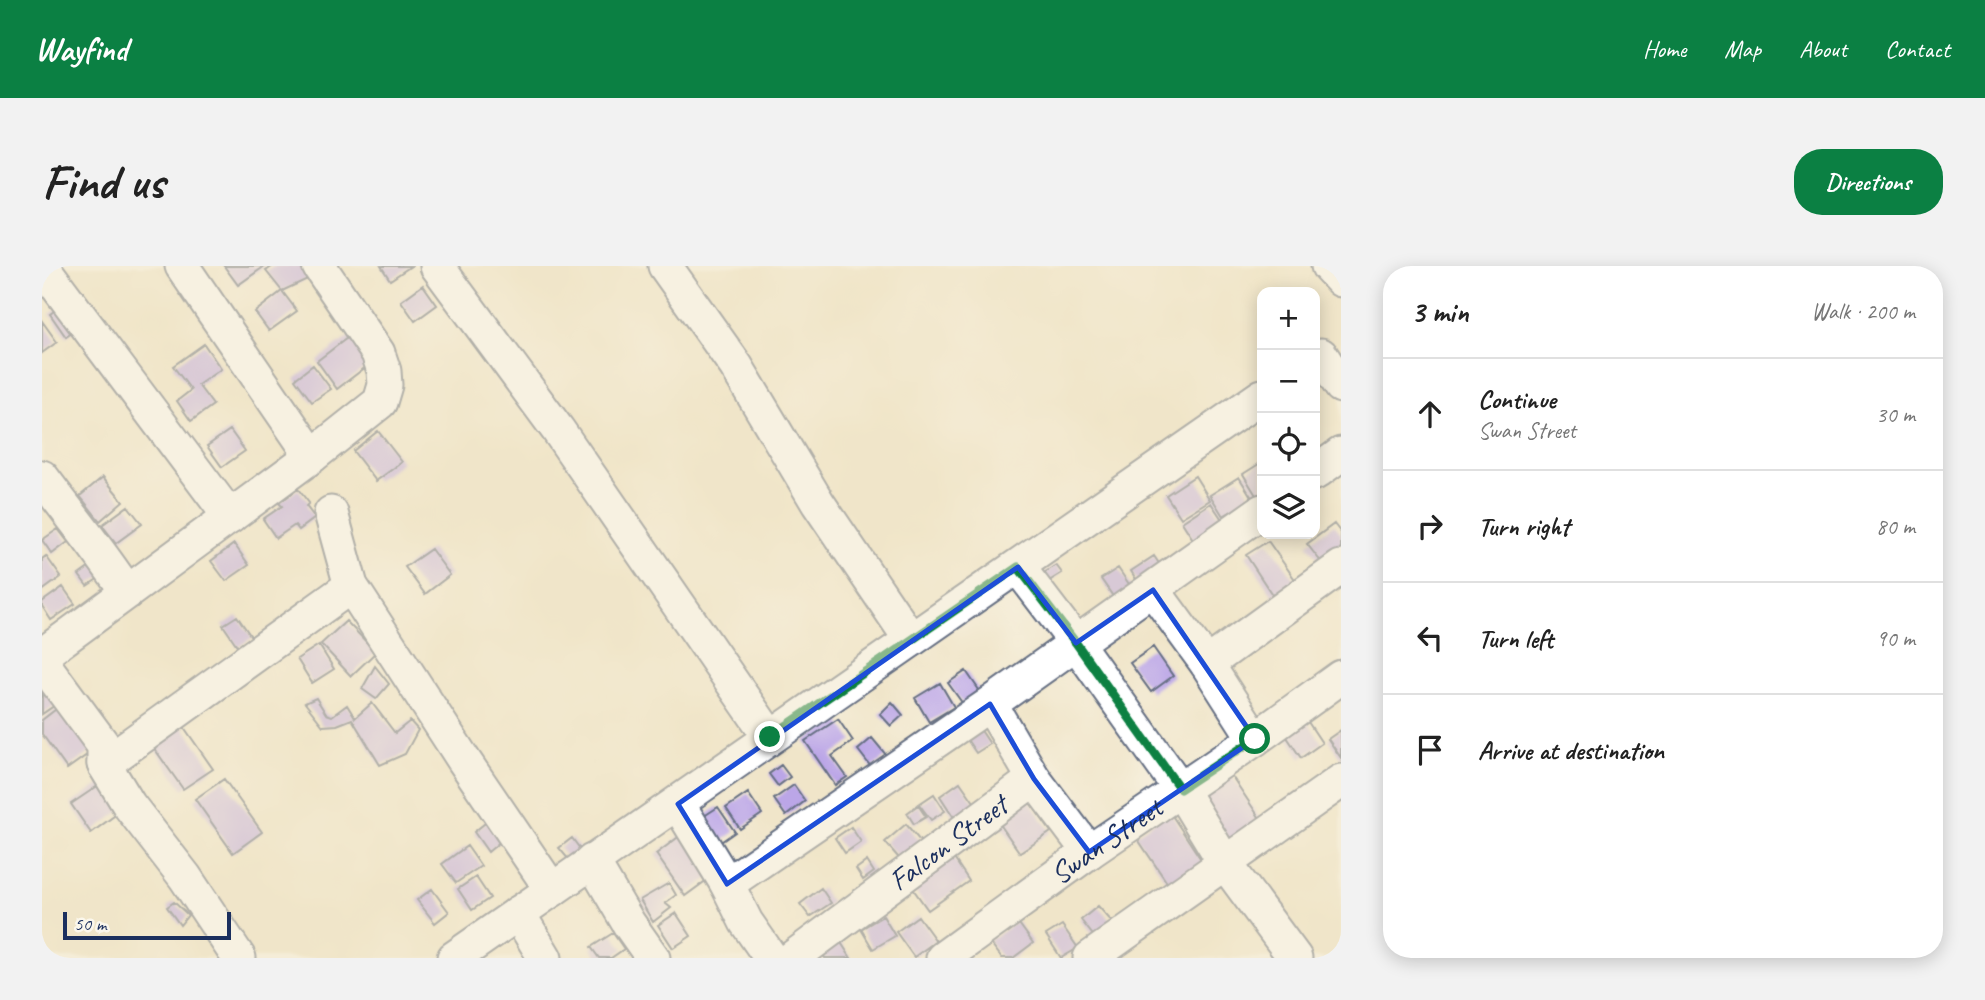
<!DOCTYPE html>
<meta charset="utf-8">
<style>
body{margin:0;font-family:Caveat,sans-serif;background:#f2f2f2;color:#222}
.controls{position:absolute;right:21px;top:21px;display:grid;overflow:hidden;border-radius:14px;box-shadow:0 4px 18px #0003}
.controls button{width:63px;height:63px;display:grid;place-items:center;padding:0;border:0;border-bottom:2px solid #e0e0e0;background:#fff;color:#222;font:35px sans-serif}
.scale{position:absolute;left:21px;bottom:18px;width:168px;box-sizing:border-box;padding-left:7px;border:4px solid #1b2f5e;border-top:0;font-size:19px;line-height:24px;white-space:nowrap;color:#1b2f5e;-webkit-text-stroke:5px #fbf7ec;paint-order:stroke}
.stop{position:absolute;width:21px;height:21px;margin:-16px;border:5px solid #0b8043;border-radius:50%;background:#fff}
.stop.end{background:#0b8043;border-color:#fff;box-shadow:0 2px 7px #0008}
.list{margin:0;padding:0;list-style:none}
h2{display:flex;justify-content:space-between;align-items:center;height:91px;margin:0;padding:0 28px;font-size:30px}
h2 small{font-size:23px;font-weight:400;color:#767676}
.list li{display:grid;grid-template-columns:46px 1fr auto;gap:21px;align-items:center;box-sizing:border-box;height:112px;padding:0 28px;border-top:2px solid #e0e0e0}
.list b{display:block;font-size:26px;white-space:nowrap}
.list p{margin:0;font-size:23px;white-space:nowrap;color:#767676}
.list em{font-size:23px;font-style:normal;color:#767676}
.icon{flex:none;width:38px;height:38px;fill:none;stroke:currentColor;stroke-width:2;stroke-linecap:round;stroke-linejoin:round}
.map{position:relative;flex:none;width:1299px;height:692px;overflow:hidden;border-radius:28px}
header{display:flex;align-items:center;gap:42px;box-sizing:border-box;height:98px;padding:0 35px;background:#0b8043;color:#fff}
header strong{font-size:33px}
nav{display:flex;gap:38px;margin-inline-start:auto;font-size:24px}
.intro{display:flex;align-items:center;justify-content:space-between;box-sizing:border-box;height:168px;padding:0 42px}
h1{margin:0;font-size:49px}
.button{padding:18px 32px;border-radius:28px;background:#0b8043;color:#fff;font-size:24px;font-weight:700}
main{display:flex;gap:42px;padding:0 42px}
aside{flex:1;background:#fff;border-radius:28px;box-shadow:0 4px 18px #0003}
.map>svg:first-child{display:block}
.building{fill:#bba6e7}
.lines{fill:none;stroke-linecap:round;stroke-linejoin:round}
.minor-casing{stroke:#666f83;stroke-width:37}
.minor{stroke:#fff;stroke-width:33}
.route{stroke:#0b8043;stroke-width:9}
.marked{fill:none;stroke:#1d4ed8;stroke-width:5;stroke-linejoin:round}
.labels{text-anchor:middle;stroke-width:5;stroke-linejoin:round;paint-order:stroke}
.street-label{font-size:30px;fill:#1b2f5e;stroke:#fbf7ec}
</style>
<header>
<strong>Wayfind</strong>
<nav><a>Home</a><a>Map</a><a>About</a><a>Contact</a></nav>
</header>
<div class="intro"><h1>Find us</h1><a class="button">Directions</a></div>
<main>
<div class="map">
<svg width="1299" height="692" viewBox="0 0 1299 692">
<rect width="100%" height="100%" fill="#fbf7ec"/>
<filter id="ink" filterUnits="userSpaceOnUse"><feTurbulence type="fractalNoise" baseFrequency=".0143" numOctaves="2"/><feDisplacementMap in="SourceGraphic" scale="14" xChannelSelector="R" yChannelSelector="G"/><feConvolveMatrix kernelMatrix="1 2 1 2 8 2 1 2 1" color-interpolation-filters="sRGB"/></filter>
<filter id="wash" filterUnits="userSpaceOnUse"><feTurbulence type="fractalNoise" baseFrequency=".00686" numOctaves="4" result="noise"/><feDisplacementMap in="SourceGraphic" scale="28" xChannelSelector="R" yChannelSelector="G"/><feGaussianBlur stdDeviation="1.57" result="paint"/><feColorMatrix in="noise" values="0 0 0 0 0 0 0 0 0 0 0 0 0 0 0 0 0 1.4 0 .05"/><feComposite in="paint" operator="in"/></filter>
<g filter="url(#wash)">
<rect width="100%" height="100%" fill="#f0e5c9"/>
<g id="blocks">
<path class="building" d="M 182,0 L 223,0 L 196,19 Z
M 231,0 L 261,0 L 270,11 L 240,25 L 224,5 Z
M 339,0 L 369,0 L 348,14 Z
M 381,19 L 395,39 L 373,55 L 359,35 Z
M 240,25 L 255,45 L 227,65 L 213,46 Z
M 22,38 L 38,61 L 24,71 L 8,48 Z
M 0,55 L 15,76 L 0,87 Z
M 309,69 L 329,97 L 295,123 L 275,95 Z
M 162,78 L 179,103 L 156,119 L 171,139 L 149,155 L 135,135 L 149,124 L 131,100 Z
M 271,99 L 289,123 L 270,136 L 253,113 Z
M 188,164 L 203,185 L 180,201 L 165,180 Z
M 336,165 L 360,196 L 334,215 L 311,185 Z
M 1220,196 L 1220,228 L 1215,231 L 1201,208 Z
M 1153,210 L 1168,234 L 1139,252 L 1124,229 Z
M 61,211 L 81,235 L 58,255 L 38,230 Z
M 1197,211 L 1210,232 L 1204,236 L 1209,244 L 1195,253 L 1190,245 L 1181,250 L 1168,229 Z
M 256,223 L 267,237 L 264,240 L 273,252 L 257,264 L 253,259 L 234,272 L 221,253 L 240,240 L 237,237 Z
M 1169,237 L 1183,258 L 1154,278 L 1140,256 Z
M 86,240 L 100,258 L 74,277 L 60,259 Z
M 1292,258 L 1299,267 L 1299,291 L 1284,302 L 1265,278 Z
M 16,263 L 26,276 L 10,288 L 0,274 Z
M 1226,275 L 1254,315 L 1231,330 L 1204,289 Z
M 192,278 L 207,299 L 184,315 L 169,295 Z
M 389,283 L 408,309 L 383,328 L 363,301 Z
M 4,290 L 19,311 L 0,325 L 0,293 Z
M 1112,290 L 1120,302 L 1097,318 L 1089,305 Z
M 55,296 L 63,308 L 45,320 L 37,309 Z
M 1014,299 L 1020,307 L 1007,315 L 1002,307 Z
M 1076,302 L 1091,324 L 1075,336 L 1059,313 Z
M 21,321 L 33,338 L 9,354 L 0,340 L 0,336 Z
M 195,350 L 210,372 L 196,381 L 181,359 Z
M 304,355 L 334,386 L 309,410 L 279,378 Z
M 277,379 L 292,403 L 270,417 L 255,393 Z
M 1111,381 L 1131,410 L 1109,426 L 1088,397 Z
M 333,400 L 347,418 L 334,433 L 320,423 Z
M 924,405 L 939,427 L 921,438 L 906,417 Z
M 0,417 L 19,435 L 0,448 Z
M 898,417 L 912,441 L 887,456 L 873,432 Z
M 274,432 L 284,448 L 290,450 L 305,439 L 313,452 L 330,437 L 353,467 L 368,455 L 376,464 L 363,488 L 338,499 L 310,453 L 295,459 L 281,460 L 263,437 Z
M 850,436 L 861,449 L 849,460 L 838,448 Z
M 22,437 L 56,481 L 25,503 L 0,468 L 0,454 Z
M 796,453 L 811,475 L 790,490 L 805,511 L 793,519 L 763,475 Z
M 1264,453 L 1280,477 L 1259,492 L 1243,468 Z
M 137,454 L 171,503 L 141,523 L 107,475 Z
M 934,457 L 948,478 L 934,487 L 920,466 Z
M 1299,464 L 1299,492 L 1286,473 Z
M 830,472 L 845,490 L 830,502 L 816,484 Z
M 739,499 L 748,511 L 736,520 L 727,508 Z
M 1187,506 L 1221,557 L 1190,578 L 1156,527 Z
M 182,513 L 220,566 L 191,587 L 153,533 Z
M 918,516 L 934,539 L 913,553 L 898,530 Z
M 60,517 L 80,544 L 49,567 L 29,538 Z
M 752,519 L 763,535 L 744,550 L 732,533 Z
M 706,527 L 720,548 L 698,563 L 684,542 Z
M 892,528 L 903,545 L 889,554 L 877,538 Z
M 986,533 L 1009,566 L 978,587 L 955,554 Z
M 876,539 L 884,551 L 872,558 L 865,547 Z
M 676,541 L 693,566 L 673,580 L 656,554 Z
M 1127,545 L 1162,598 L 1128,621 L 1093,569 Z
M 452,550 L 467,568 L 446,586 L 432,566 Z
M 864,558 L 883,581 L 862,598 L 843,576 Z
M 809,561 L 819,576 L 803,587 L 793,572 Z
M 643,566 L 673,608 L 643,630 L 614,588 Z
M 530,572 L 538,583 L 527,594 L 517,582 Z
M 425,580 L 439,600 L 414,617 L 400,598 Z
M 911,591 L 927,615 L 886,644 L 869,620 Z
M 825,595 L 832,606 L 821,614 L 814,603 Z
M 434,611 L 448,632 L 430,644 L 416,623 Z
M 627,617 L 634,629 L 623,637 L 629,642 L 611,656 L 598,634 Z
M 779,622 L 789,637 L 768,651 L 758,638 Z
M 390,623 L 407,646 L 393,657 L 375,634 Z
M 132,636 L 146,649 L 138,659 L 125,641 Z
M 1056,640 L 1072,658 L 1054,673 L 1039,654 Z
M 634,647 L 649,670 L 631,682 L 616,659 Z
M 841,650 L 853,670 L 831,683 L 819,663 Z
M 876,650 L 894,675 L 872,691 L 854,666 Z
M 975,655 L 991,677 L 971,692 L 960,692 L 947,675 Z
M 1020,659 L 1036,682 L 1019,692 L 1004,669 Z
M 571,667 L 582,683 L 569,692 L 557,692 L 549,681 Z
M 796,672 L 809,692 L 783,692 L 778,684 Z"/>
</g>
</g>
<g filter="url(#ink)">
<use href="#blocks" fill-opacity="0" stroke="#666f83" stroke-width="2"/>
<g class="lines">
<defs>
<g id="minor">
<path d="M 0,0 L 188,251"/>
<path d="M 140,0 L 270,190"/>
<path d="M 395,0 L 516,164 L 728,471"/>
<path d="M 623,0 L 694,100 L 776,237 L 869,374"/>
<path d="M 1286,0 L 1299,14"/>
<path d="M 1279,89 L 1299,120"/>
<path d="M 1273,207 L 1299,188"/>
<path d="M 0,211 C 28,249 59,286 85,326"/>
<path d="M 289,247 L 309,320 L 421,493 L 510,624"/>
<path d="M 976,301 L 1034,377 L 1138,523 L 1183,597 L 1253,692"/>
<path d="M 1111,324 L 1165,398 L 1213,473"/>
<path d="M 0,389 L 270,190 L 338,136 L 343,119 L 342,105 L 336,87 L 277,0"/>
<path d="M 0,396 L 62,480 L 62,498 L 87,539 L 143,611 L 197,692"/>
<path d="M 1165,398 L 1299,301"/>
<path d="M 948,438 L 992,513 L 1047,586"/>
<path d="M 62,498 L 309,320"/>
<path d="M 636,538 L 685,618 L 704,656 L 729,692"/>
<path d="M 550,595 L 587,658 L 611,692"/>
<path d="M 685,618 L 948,438 L 1220,245"/>
<path d="M 476,647 L 503,692"/>
<path d="M 412,692 L 1220,130"/>
<path id="s1" d="M 750,692 L 992,513"/>
<path id="s2" d="M 901,692 L 1047,586 L 1213,473 L 1299,411"/>
<path d="M 1048,692 L 1299,515"/>
</g>
</defs>
<use href="#minor" class="minor-casing"/>
<use href="#minor" class="minor"/>
</g>
</g>
<g class="lines" filter="url(#ink)">
<path class="route" d="M 728,471 L 976,301 L 1034,377 L 1138,523 L 1213,473"/>
</g>
<path d="M0 0H1299V692H0ZM 976,301 L 1034,377 L 1111,324 L 1213,473 L 1047,586 L 992,513 L 948,438 L 685,618 L 636,538 Z" fill="#f0e5c9" fill-opacity=".55" fill-rule="evenodd"/>
<path class="marked" d="M 976,301 L 1034,377 L 1111,324 L 1213,473 L 1047,586 L 992,513 L 948,438 L 685,618 L 636,538 Z"/>
<g class="labels">
<g class="street-label">
<text dy="10" stroke="none"><textPath href="#s2" startOffset="201">Swan Street</textPath></text>
<text dy="10" stroke="none"><textPath href="#s1" startOffset="194">Falcon Street</textPath></text>
</g>
</g>
</svg>
<div class="controls">
<button>+</button>
<button>−</button>
<button><svg class="icon" aria-label="locate" viewBox="0 0 24 24"><circle cx="12" cy="12" r="6"/><path d="M12 2v4M12 18v4M2 12h4M18 12h4"/></svg></button>
<button><svg class="icon" aria-label="layers" viewBox="0 0 24 24"><path d="M12 4l9 5-9 5-9-5zM3 14l9 5 9-5"/></svg></button>
</div>
<div class="scale">50 m</div>
<div class="stop" style="left:1213px;top:473px"></div>
<div class="stop end" style="left:728px;top:471px"></div>
</div>
<aside>
<h2>3 min<small>Walk · 200 m</small></h2>
<ul class="list">
<li><svg class="icon" aria-label="ahead" viewBox="0 0 24 24"><path d="M12 20V5M6 11l6-6 6 6"/></svg><div><b>Continue</b><p>Swan Street</p></div><em>30 m</em></li>
<li><svg class="icon" aria-label="right" viewBox="0 0 24 24"><path d="M7 20v-9h11M14 6l5 5-5 5"/></svg><div><b>Turn right</b></div><em>80 m</em></li>
<li><svg class="icon" aria-label="left" viewBox="0 0 24 24"><path d="M17 20v-9H6M10 6l-5 5 5 5"/></svg><div><b>Turn left</b></div><em>90 m</em></li>
<li><svg class="icon" aria-label="arrive" viewBox="0 0 24 24"><path d="M6 21V4h12l-3 4 3 4H6"/></svg><div><b>Arrive at destination</b></div></li>
</ul>
</aside>
</main>
